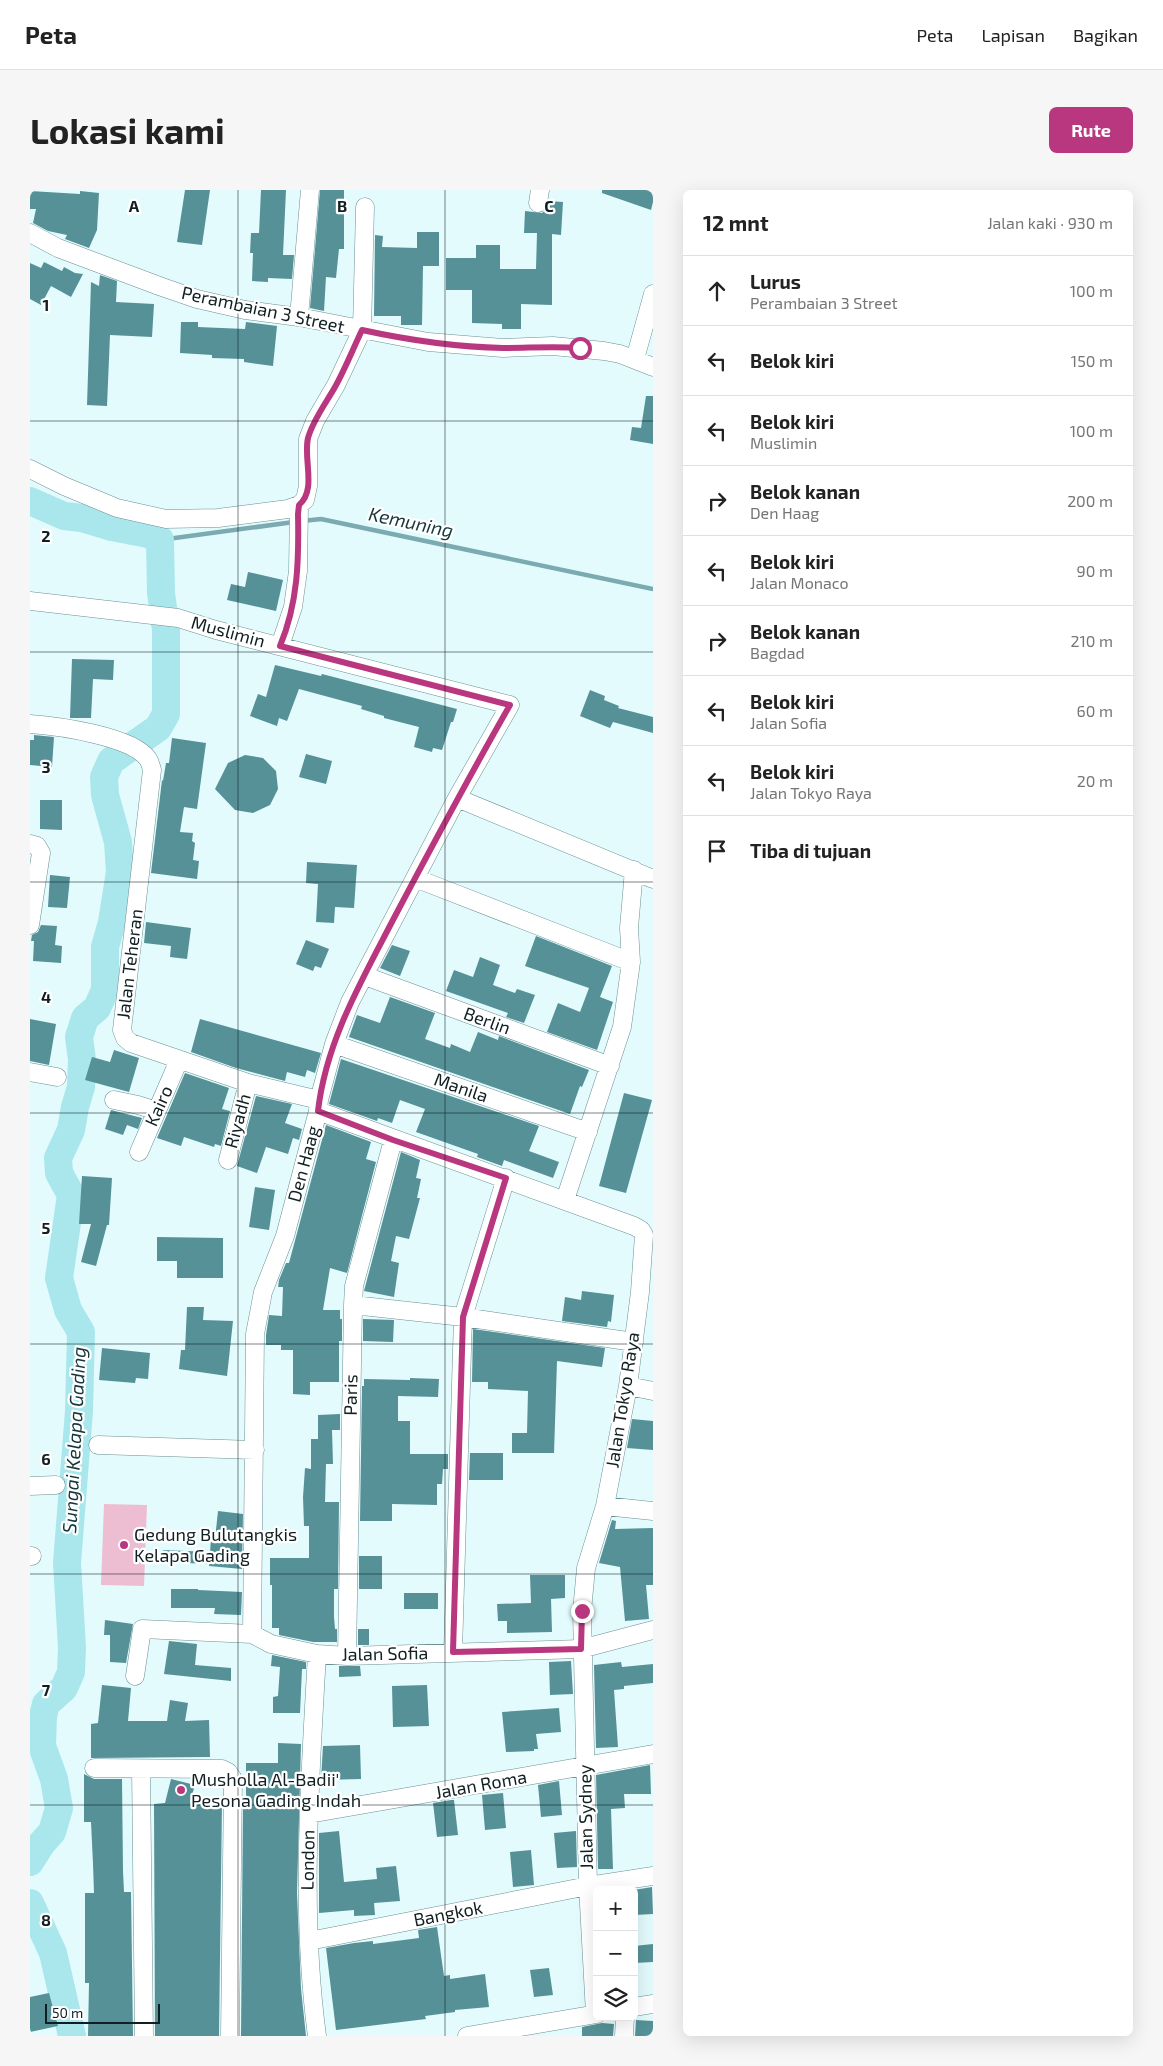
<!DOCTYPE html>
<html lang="id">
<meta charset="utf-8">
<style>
body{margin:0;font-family:"Exo 2",sans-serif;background:#f6f6f6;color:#222}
.controls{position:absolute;right:15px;bottom:15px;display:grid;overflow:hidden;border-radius:8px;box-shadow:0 5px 20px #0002}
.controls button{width:45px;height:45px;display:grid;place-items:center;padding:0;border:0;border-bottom:1px solid #e0e0e0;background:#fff;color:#222;font:25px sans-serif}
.scale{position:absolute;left:15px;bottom:12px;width:115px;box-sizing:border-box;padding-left:5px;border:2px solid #101f21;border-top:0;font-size:14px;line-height:18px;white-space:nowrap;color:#101f21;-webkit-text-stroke:4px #fff;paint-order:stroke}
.stop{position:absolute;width:15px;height:15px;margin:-11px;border:4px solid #b9377f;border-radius:50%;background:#fff}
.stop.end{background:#b9377f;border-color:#fff;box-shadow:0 1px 5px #0008}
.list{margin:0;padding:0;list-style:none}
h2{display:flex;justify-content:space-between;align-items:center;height:65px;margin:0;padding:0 20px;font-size:21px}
h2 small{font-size:16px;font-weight:400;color:#767676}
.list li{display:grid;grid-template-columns:32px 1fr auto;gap:15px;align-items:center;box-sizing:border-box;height:70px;padding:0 20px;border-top:1px solid #e0e0e0}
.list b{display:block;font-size:19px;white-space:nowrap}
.list p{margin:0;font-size:16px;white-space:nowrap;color:#767676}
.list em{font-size:16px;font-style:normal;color:#767676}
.icon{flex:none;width:28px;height:28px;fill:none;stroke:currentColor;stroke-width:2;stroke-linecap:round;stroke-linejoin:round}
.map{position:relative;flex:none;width:623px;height:1846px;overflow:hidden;border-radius:8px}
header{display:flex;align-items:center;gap:30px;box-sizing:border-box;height:70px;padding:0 25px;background:#fff;border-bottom:1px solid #e0e0e0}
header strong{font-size:24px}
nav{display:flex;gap:28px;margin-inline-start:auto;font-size:18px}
.intro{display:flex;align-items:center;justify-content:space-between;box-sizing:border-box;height:120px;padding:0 30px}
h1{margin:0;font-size:35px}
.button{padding:12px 22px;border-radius:8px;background:#b9377f;color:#fff;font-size:18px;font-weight:700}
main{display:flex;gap:30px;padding:0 30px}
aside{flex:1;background:#fff;border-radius:8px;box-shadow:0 5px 20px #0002}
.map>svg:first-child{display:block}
.green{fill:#edbed2}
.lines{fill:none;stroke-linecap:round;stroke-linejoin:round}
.stream{stroke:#7babb0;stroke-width:4.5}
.river{stroke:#a9e7ed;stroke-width:28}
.building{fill:#559197}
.minor-casing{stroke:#6b9094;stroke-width:19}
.minor{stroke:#fff;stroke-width:18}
.route{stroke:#b9377f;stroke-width:6}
.grid{fill:none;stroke:#101f21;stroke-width:1;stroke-opacity:0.55}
.poi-dot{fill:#b9377f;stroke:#fff;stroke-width:2}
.labels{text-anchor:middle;stroke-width:4.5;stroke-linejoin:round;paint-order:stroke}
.street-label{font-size:18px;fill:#101f21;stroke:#fff}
.poi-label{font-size:18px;fill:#101f21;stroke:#fff;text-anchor:start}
.water-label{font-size:19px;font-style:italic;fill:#163639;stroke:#fff}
.grid-label{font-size:16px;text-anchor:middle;font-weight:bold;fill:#101f21;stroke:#fff;stroke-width:4.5;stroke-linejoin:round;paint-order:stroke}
</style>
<header>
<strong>Peta</strong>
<nav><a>Peta</a><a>Lapisan</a><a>Bagikan</a></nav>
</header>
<div class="intro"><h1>Lokasi kami</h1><a class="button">Rute</a></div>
<main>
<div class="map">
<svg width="623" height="1846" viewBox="0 0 623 1846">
<rect width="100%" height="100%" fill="#e3fbfd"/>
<path class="green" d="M 74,1314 L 117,1315 L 114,1396 L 71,1395 Z"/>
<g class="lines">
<path class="stream" d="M 272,331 L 291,329 L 623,399
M 130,350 L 264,332"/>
<path class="river" d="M 0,311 L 34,326 L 52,328 L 82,337 L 118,344 L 130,350 L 131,403 L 136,440 L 136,524 L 128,538 L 81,571 L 74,587 L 75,605 L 88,652 L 90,682 L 82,732 L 75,757 L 75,800 L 67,818 L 55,828 L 49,847 L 52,870 L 51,897 L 45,917 L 41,940 L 28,968 L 29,983 L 41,1005 L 29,1088 L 38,1120 L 51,1142 L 49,1221 L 37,1373 L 42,1458 L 41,1482 L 34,1498 L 16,1514 L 13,1526 L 12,1556 L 24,1589 L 29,1618 L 22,1642 L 12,1653 L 0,1672
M 0,1713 L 23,1763 L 42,1846"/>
</g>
<path class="building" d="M 155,0 L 180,0 L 172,55 L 147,52 Z
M 231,0 L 256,0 L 253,65 L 264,65 L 262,89 L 238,88 L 238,92 L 222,91 L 223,63 L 220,63 L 221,43 L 229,43 Z
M 290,0 L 314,0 L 314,59 L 309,59 L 306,88 L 296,87 L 294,121 L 280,118 Z
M 572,0 L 623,0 L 623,12 L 621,20 L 572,3 Z
M 0,1 L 50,4 L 50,1 L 69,3 L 67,40 L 59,58 L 35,49 L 37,45 L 18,41 L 3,33 L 6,19 L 0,19 Z
M 519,11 L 533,12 L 531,45 L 522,44 L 522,115 L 491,114 L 491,139 L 472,139 L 472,134 L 442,133 L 442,100 L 416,100 L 416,68 L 446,68 L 446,55 L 470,55 L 470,79 L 506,79 L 507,43 L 494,43 L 495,21 L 512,23 L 517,19 Z
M 387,42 L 409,42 L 409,76 L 393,76 L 392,135 L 371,135 L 371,126 L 344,126 L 345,45 L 353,46 L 352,57 L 387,58 Z
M 14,72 L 32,81 L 34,77 L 45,83 L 53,84 L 41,107 L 21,96 L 11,115 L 0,109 L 0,73 L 11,78 Z
M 70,85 L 87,91 L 86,112 L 124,114 L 122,147 L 80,145 L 77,216 L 57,215 L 61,92 L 69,96 Z
M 151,132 L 168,132 L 168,137 L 215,139 L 216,132 L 247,136 L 243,176 L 214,172 L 214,169 L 182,168 L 182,165 L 150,163 Z
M 616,206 L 623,206 L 623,254 L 600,250 L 602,237 L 611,238 Z
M 218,382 L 253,390 L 246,421 L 197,410 L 201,394 L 215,397 Z
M 42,469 L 84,470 L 83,490 L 63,489 L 61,528 L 40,528 Z
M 245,475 L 291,486 L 292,484 L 427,519 L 423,532 L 421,532 L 412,560 L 403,558 L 402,562 L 384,557 L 389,537 L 354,528 L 354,526 L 331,519 L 332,516 L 269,499 L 257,531 L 249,528 L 247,536 L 220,526 L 228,504 L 236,507 Z
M 560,500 L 575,506 L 574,510 L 589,516 L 588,518 L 623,527 L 623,543 L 583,532 L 580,538 L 550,526 Z
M 4,545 L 24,547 L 22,577 L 0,575 L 0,550 L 4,550 Z
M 142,548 L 176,553 L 167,619 L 154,617 L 150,642 L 163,643 L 162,651 L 165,653 L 163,670 L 169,671 L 167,689 L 121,683 L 132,590 L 133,591 L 136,573 L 139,573 Z
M 276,564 L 302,571 L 296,594 L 269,587 Z
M 215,565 L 233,568 L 246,581 L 248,599 L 240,615 L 223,623 L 205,620 L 185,599 L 198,573 Z
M 10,610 L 32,610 L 32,640 L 10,639 Z
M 277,672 L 327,675 L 324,718 L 305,717 L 304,733 L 286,732 L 288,694 L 276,693 Z
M 20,685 L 40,687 L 37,718 L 18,717 Z
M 116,732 L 161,738 L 157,769 L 140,767 L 141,756 L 114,753 Z
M 11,735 L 27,736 L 25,755 L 32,756 L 31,773 L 3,771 L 4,751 L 1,751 L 2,745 L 8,742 Z
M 506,746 L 582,776 L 570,807 L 583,812 L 567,860 L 517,842 L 528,813 L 550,822 L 559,798 L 495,776 Z
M 276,750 L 299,759 L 291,778 L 285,776 L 283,781 L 266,774 Z
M 362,755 L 380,761 L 370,786 L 350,778 Z
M 450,767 L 470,775 L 463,795 L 485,803 L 487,799 L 505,805 L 494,833 L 476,827 L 478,823 L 416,801 L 424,780 L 443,787 Z
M 360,807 L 405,823 L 395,849 L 420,858 L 421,854 L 440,862 L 448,842 L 468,850 L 469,846 L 559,880 L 552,897 L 550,896 L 540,924 L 319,847 L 327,825 L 350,833 Z
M 0,829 L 26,834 L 19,875 L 0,871 Z
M 170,829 L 291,863 L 285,883 L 277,880 L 275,887 L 257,882 L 255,891 L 206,878 L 161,862 Z
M 84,860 L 109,868 L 99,902 L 55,890 L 62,867 L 80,872 Z
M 311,869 L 509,936 L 499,961 L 529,972 L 523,988 L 474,970 L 472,976 L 447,967 L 448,964 L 386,942 L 395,919 L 370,910 L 362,933 L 348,928 L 347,931 L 299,914 Z
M 155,883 L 199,898 L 192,919 L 200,921 L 191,956 L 185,954 L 184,957 L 154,947 L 151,956 L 127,948 Z
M 594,903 L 622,910 L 596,1003 L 569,996 Z
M 226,906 L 262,914 L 255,933 L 272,939 L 269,950 L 263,948 L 258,964 L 236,957 L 227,983 L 207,976 Z
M 81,920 L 112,928 L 108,939 L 97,935 L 93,945 L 75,939 Z
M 296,935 L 341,952 L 336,969 L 346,972 L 317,1083 L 300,1078 L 293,1120 L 310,1120 L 310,1129 L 312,1129 L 312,1151 L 309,1151 L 309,1192 L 280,1192 L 280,1205 L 263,1204 L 263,1160 L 251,1160 L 251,1155 L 236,1155 L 236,1145 L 239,1125 L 252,1126 L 253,1097 L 248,1097 L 249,1090 L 256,1073 L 259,1073 Z
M 371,962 L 390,970 L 386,988 L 391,989 L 387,1008 L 390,1008 L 379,1049 L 366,1046 L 361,1071 L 369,1073 L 364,1107 L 334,1101 Z
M 52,986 L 82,988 L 79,1035 L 77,1035 L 66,1076 L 51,1072 L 61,1034 L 49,1034 Z
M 225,997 L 245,1000 L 239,1040 L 219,1037 Z
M 127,1047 L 193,1048 L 193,1088 L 147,1088 L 147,1071 L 127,1071 Z
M 552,1101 L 584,1105 L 581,1132 L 578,1131 L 577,1137 L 532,1131 L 535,1107 L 551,1110 Z
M 157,1117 L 174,1117 L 173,1130 L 203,1131 L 197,1186 L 149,1179 L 151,1160 L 155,1160 Z
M 333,1129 L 364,1130 L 363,1152 L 333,1151 Z
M 443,1139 L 575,1158 L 572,1177 L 527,1171 L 524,1263 L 482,1263 L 482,1243 L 497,1243 L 498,1201 L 458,1199 L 458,1192 L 442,1192 Z
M 72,1158 L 120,1163 L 118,1189 L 106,1188 L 105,1193 L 69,1190 Z
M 380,1188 L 409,1189 L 408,1207 L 368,1206 L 368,1231 L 380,1231 L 380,1264 L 418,1264 L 418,1279 L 413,1279 L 412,1294 L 407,1294 L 407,1315 L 362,1314 L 362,1331 L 330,1331 L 332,1196 L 334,1196 L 334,1189 L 380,1190 Z
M 310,1224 L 310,1240 L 302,1240 L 303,1274 L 296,1274 L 295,1312 L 309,1312 L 308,1399 L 304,1399 L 304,1427 L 305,1439 L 307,1439 L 307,1452 L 283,1452 L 249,1445 L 249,1438 L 242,1438 L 242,1395 L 240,1395 L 240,1368 L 279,1368 L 279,1336 L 274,1336 L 273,1307 L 275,1278 L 281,1279 L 281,1249 L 288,1249 L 288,1225 Z
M 602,1229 L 623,1231 L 623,1260 L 597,1258 Z
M 440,1263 L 473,1263 L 473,1290 L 439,1290 Z
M 188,1321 L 213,1324 L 212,1379 L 179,1376 L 179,1374 L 133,1372 L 133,1360 L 180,1362 L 181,1349 L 185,1349 Z
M 582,1330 L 586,1331 L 585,1339 L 623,1338 L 623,1395 L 616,1395 L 619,1429 L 595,1431 L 590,1377 L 569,1373 Z
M 329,1366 L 352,1366 L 352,1399 L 329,1399 Z
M 500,1385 L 535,1385 L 535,1408 L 521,1409 L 522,1442 L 477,1443 L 477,1431 L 468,1431 L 467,1414 L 501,1413 Z
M 141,1399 L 168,1399 L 168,1400 L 212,1402 L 211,1425 L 184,1424 L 185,1418 L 141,1418 Z
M 374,1403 L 408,1403 L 408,1419 L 374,1419 Z
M 75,1430 L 103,1434 L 96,1473 L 80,1472 L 80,1445 L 74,1445 Z
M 328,1439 L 339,1439 L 339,1455 L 328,1455 Z
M 139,1451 L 167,1454 L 165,1475 L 201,1478 L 201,1491 L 134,1484 Z
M 242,1465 L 276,1472 L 276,1479 L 272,1479 L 270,1523 L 243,1523 L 243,1507 L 248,1506 L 250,1477 L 241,1476 Z
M 541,1471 L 543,1504 L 520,1505 L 519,1472 Z
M 591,1472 L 592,1477 L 623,1474 L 623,1493 L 594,1496 L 594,1499 L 584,1500 L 588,1557 L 566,1558 L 564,1475 Z
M 309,1476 L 330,1476 L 331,1486 L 309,1487 Z
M 72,1495 L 101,1498 L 98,1531 L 137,1531 L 140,1510 L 158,1513 L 155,1531 L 179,1530 L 180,1567 L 61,1568 L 61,1534 L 68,1533 Z
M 397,1495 L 399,1536 L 363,1537 L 362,1496 Z
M 529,1518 L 531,1542 L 506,1544 L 508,1559 L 504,1559 L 504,1561 L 476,1562 L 472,1522 Z
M 248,1553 L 271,1554 L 267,1703 L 271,1799 L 276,1846 L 211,1846 L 213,1612 L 216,1612 L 216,1573 L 248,1573 Z
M 330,1555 L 331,1589 L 291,1590 L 293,1556 Z
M 620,1575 L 621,1604 L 594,1604 L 595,1618 L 581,1619 L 583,1679 L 568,1679 L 566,1585 Z
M 54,1584 L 64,1589 L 92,1589 L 93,1681 L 94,1702 L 101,1702 L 103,1846 L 58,1846 L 59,1793 L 55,1793 L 55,1703 L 64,1703 L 63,1674 L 61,1632 L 54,1632 Z
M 141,1589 L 165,1595 L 160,1612 L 192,1612 L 189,1846 L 125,1846 L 124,1614 L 135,1613 Z
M 529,1591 L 532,1625 L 511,1627 L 508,1595 Z
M 473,1603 L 476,1638 L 455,1640 L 452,1605 Z
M 421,1610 L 424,1610 L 428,1645 L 407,1647 L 403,1613 Z
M 309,1641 L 314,1692 L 347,1689 L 346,1678 L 366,1676 L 370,1711 L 344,1713 L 345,1725 L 324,1726 L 324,1720 L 289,1723 L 289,1643 Z
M 546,1641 L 547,1677 L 527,1678 L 524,1643 Z
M 501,1660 L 504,1695 L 483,1697 L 480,1662 Z
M 622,1697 L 623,1724 L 604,1725 L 604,1700 Z
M 407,1737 L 414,1786 L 420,1785 L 420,1789 L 455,1784 L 459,1817 L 425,1820 L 425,1822 L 395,1826 L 396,1829 L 306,1840 L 296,1758 L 324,1753 L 343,1751 L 343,1754 L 389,1748 L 388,1740 Z
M 623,1754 L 623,1772 L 604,1773 L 604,1756 Z
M 519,1778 L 523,1805 L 504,1807 L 500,1780 Z
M 19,1803 L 28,1836 L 0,1842 L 0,1807 Z
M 606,1830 L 623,1831 L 623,1846 L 605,1846 Z
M 572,1833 L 584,1834 L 583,1846 L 552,1846 L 552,1837 Z"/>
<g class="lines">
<defs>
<path id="minor" d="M 508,13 L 510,0
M 0,43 L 28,58 L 132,97 L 167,109 L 215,120 L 269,127 L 398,152 L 473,158 L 523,156 L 574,161 L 590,164 L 623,177
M 269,127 L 280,0
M 605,169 L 623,104
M 0,279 L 34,296 L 87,318 L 136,329 L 188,328 L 258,319 L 269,315 L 275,310 L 278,296 L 278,249 L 285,231 L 306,195 L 332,140 L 335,17
M 0,411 L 148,428 L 186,440 L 480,515 L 427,608 L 320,812 L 304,854 L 289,910 L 288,921 L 255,1046 L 233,1102 L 225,1144 L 222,1444
M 250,456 L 263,417 L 268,381 L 269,315
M 0,534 C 27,536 102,546 118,569 C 120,572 121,576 122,580 L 92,840 L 95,848 L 101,853 L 218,893 L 289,910
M 427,608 L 623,689
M 0,654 L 7,656 L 11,663 L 0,735
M 385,688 L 601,772
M 335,786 L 580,876
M 304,854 L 558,942
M 0,882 L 27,887
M 84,910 L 108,915 L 127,921
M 288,921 L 604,1036 L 611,1040 L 614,1045 L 610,1102 L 598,1196 L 575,1316 L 556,1378 L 552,1421 L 558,1696 L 565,1824
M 109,962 L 149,870
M 198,970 L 218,893
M 535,1010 L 592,837 L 601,772 L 599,738 L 604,680
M 323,1115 L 433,1127 L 604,1152
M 598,1196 L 623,1201
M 68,1255 L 225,1260
M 0,1296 L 26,1295
M 575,1316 L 623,1321
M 0,1366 L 2,1366
M 423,1462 L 433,1127 L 476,988
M 287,1464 C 280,1591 270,1719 287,1846
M 317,1466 L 323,1115 L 324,1096 L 363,950
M 105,1486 L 112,1439 L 222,1444 L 241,1454 L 287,1464 L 317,1466 L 551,1459 L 623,1440
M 64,1578 L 192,1579 L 198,1582 L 203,1589 L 200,1846
M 111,1579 L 114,1846
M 279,1624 L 623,1564
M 279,1751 L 558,1696 L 623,1686
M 604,1817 L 623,1814
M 437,1846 L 567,1824
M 594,1846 L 595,1827"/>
</defs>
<use href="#minor" class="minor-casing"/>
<use href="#minor" class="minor"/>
</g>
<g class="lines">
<path class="route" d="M 550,158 C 524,156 499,158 473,158 C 425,157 378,150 332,140 C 323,159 315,179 305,197 C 296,213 283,230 278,248 C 273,269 287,300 269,315 L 268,324 C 269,370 268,413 250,456 L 480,515 C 440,585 402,656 364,728 C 332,790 296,851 288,921 L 363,950 L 476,988 L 433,1127 L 423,1462 L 551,1459 L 552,1421"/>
</g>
<path class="grid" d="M 208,0 L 208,1846M 415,0 L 415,1846M 0,231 L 623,231M 0,462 L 623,462M 0,692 L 623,692M 0,923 L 623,923M 0,1154 L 623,1154M 0,1384 L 623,1384M 0,1615 L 623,1615"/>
<g class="poi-dot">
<circle cx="94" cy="1355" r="5"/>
<circle cx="151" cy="1600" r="5"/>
</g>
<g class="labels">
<g class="street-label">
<text transform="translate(233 120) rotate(12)" y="6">Perambaian 3 Street</text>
<text transform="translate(198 442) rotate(15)" y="6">Muslimin</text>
<text transform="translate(100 774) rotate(-83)" y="6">Jalan Teheran</text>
<text transform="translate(457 831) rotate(20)" y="6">Berlin</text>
<text transform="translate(431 898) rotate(19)" y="6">Manila</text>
<text transform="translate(129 916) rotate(-66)" y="6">Kairo</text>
<text transform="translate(208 931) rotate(-75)" y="6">Riyadh</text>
<text transform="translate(274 974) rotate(-75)" y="6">Den Haag</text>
<text transform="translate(321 1205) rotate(-89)" y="6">Paris</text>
<text transform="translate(593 1210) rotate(-81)" y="6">Jalan Tokyo Raya</text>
<text transform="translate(355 1464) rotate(-1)" y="6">Jalan Sofia</text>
<text transform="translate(451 1595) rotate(-10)" y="6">Jalan Roma</text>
<text transform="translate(556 1627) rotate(-91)" y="6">Jalan Sydney</text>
<text transform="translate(278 1670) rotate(-89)" y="6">London</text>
<text transform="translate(418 1724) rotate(-11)" y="6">Bangkok</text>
</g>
<g class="poi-label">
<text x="104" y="1351">Gedung Bulutangkis<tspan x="104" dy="21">Kelapa Gading</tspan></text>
<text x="161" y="1596">Musholla Al-Badii'<tspan x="161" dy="21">Pesona Gading Indah</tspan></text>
</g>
<g class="water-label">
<text transform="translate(381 332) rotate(12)" y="7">Kemuning</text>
<text transform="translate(44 1250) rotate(-87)" y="7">Sungai Kelapa Gading</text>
</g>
</g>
<g class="grid-label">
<text x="104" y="22">A</text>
<text x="312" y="22">B</text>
<text x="519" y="22">C</text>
<text x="16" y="121">1</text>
<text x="16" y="352">2</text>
<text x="16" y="583">3</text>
<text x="16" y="813">4</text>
<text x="16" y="1044">5</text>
<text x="16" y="1275">6</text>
<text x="16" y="1506">7</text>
<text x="16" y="1736">8</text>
</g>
</svg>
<div class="controls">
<button>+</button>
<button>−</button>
<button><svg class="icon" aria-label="layers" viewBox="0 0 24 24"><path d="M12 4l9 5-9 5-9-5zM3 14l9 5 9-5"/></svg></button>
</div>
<div class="scale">50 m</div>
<div class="stop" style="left:550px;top:158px"></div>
<div class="stop end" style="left:552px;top:1421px"></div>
</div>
<aside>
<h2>12 mnt<small>Jalan kaki · 930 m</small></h2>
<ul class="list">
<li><svg class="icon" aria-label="ahead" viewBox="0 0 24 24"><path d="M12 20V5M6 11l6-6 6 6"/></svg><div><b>Lurus</b><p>Perambaian 3 Street</p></div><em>100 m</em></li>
<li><svg class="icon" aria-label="left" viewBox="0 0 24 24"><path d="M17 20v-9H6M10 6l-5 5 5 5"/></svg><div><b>Belok kiri</b></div><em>150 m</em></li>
<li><svg class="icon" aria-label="left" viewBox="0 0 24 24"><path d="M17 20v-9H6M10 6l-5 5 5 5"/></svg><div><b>Belok kiri</b><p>Muslimin</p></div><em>100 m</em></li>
<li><svg class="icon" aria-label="right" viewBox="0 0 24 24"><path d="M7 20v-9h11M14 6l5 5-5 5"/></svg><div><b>Belok kanan</b><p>Den Haag</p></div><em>200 m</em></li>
<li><svg class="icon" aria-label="left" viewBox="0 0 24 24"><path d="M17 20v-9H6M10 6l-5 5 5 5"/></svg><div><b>Belok kiri</b><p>Jalan Monaco</p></div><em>90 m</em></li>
<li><svg class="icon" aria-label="right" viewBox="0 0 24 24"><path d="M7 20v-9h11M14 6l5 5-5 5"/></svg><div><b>Belok kanan</b><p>Bagdad</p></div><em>210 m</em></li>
<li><svg class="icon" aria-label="left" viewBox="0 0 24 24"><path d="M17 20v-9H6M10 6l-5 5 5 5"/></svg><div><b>Belok kiri</b><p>Jalan Sofia</p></div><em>60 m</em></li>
<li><svg class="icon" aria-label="left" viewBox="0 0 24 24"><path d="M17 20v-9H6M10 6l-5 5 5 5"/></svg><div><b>Belok kiri</b><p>Jalan Tokyo Raya</p></div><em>20 m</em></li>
<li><svg class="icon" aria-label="arrive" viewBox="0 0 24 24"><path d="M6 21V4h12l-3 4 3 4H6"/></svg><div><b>Tiba di tujuan</b></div></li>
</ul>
</aside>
</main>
